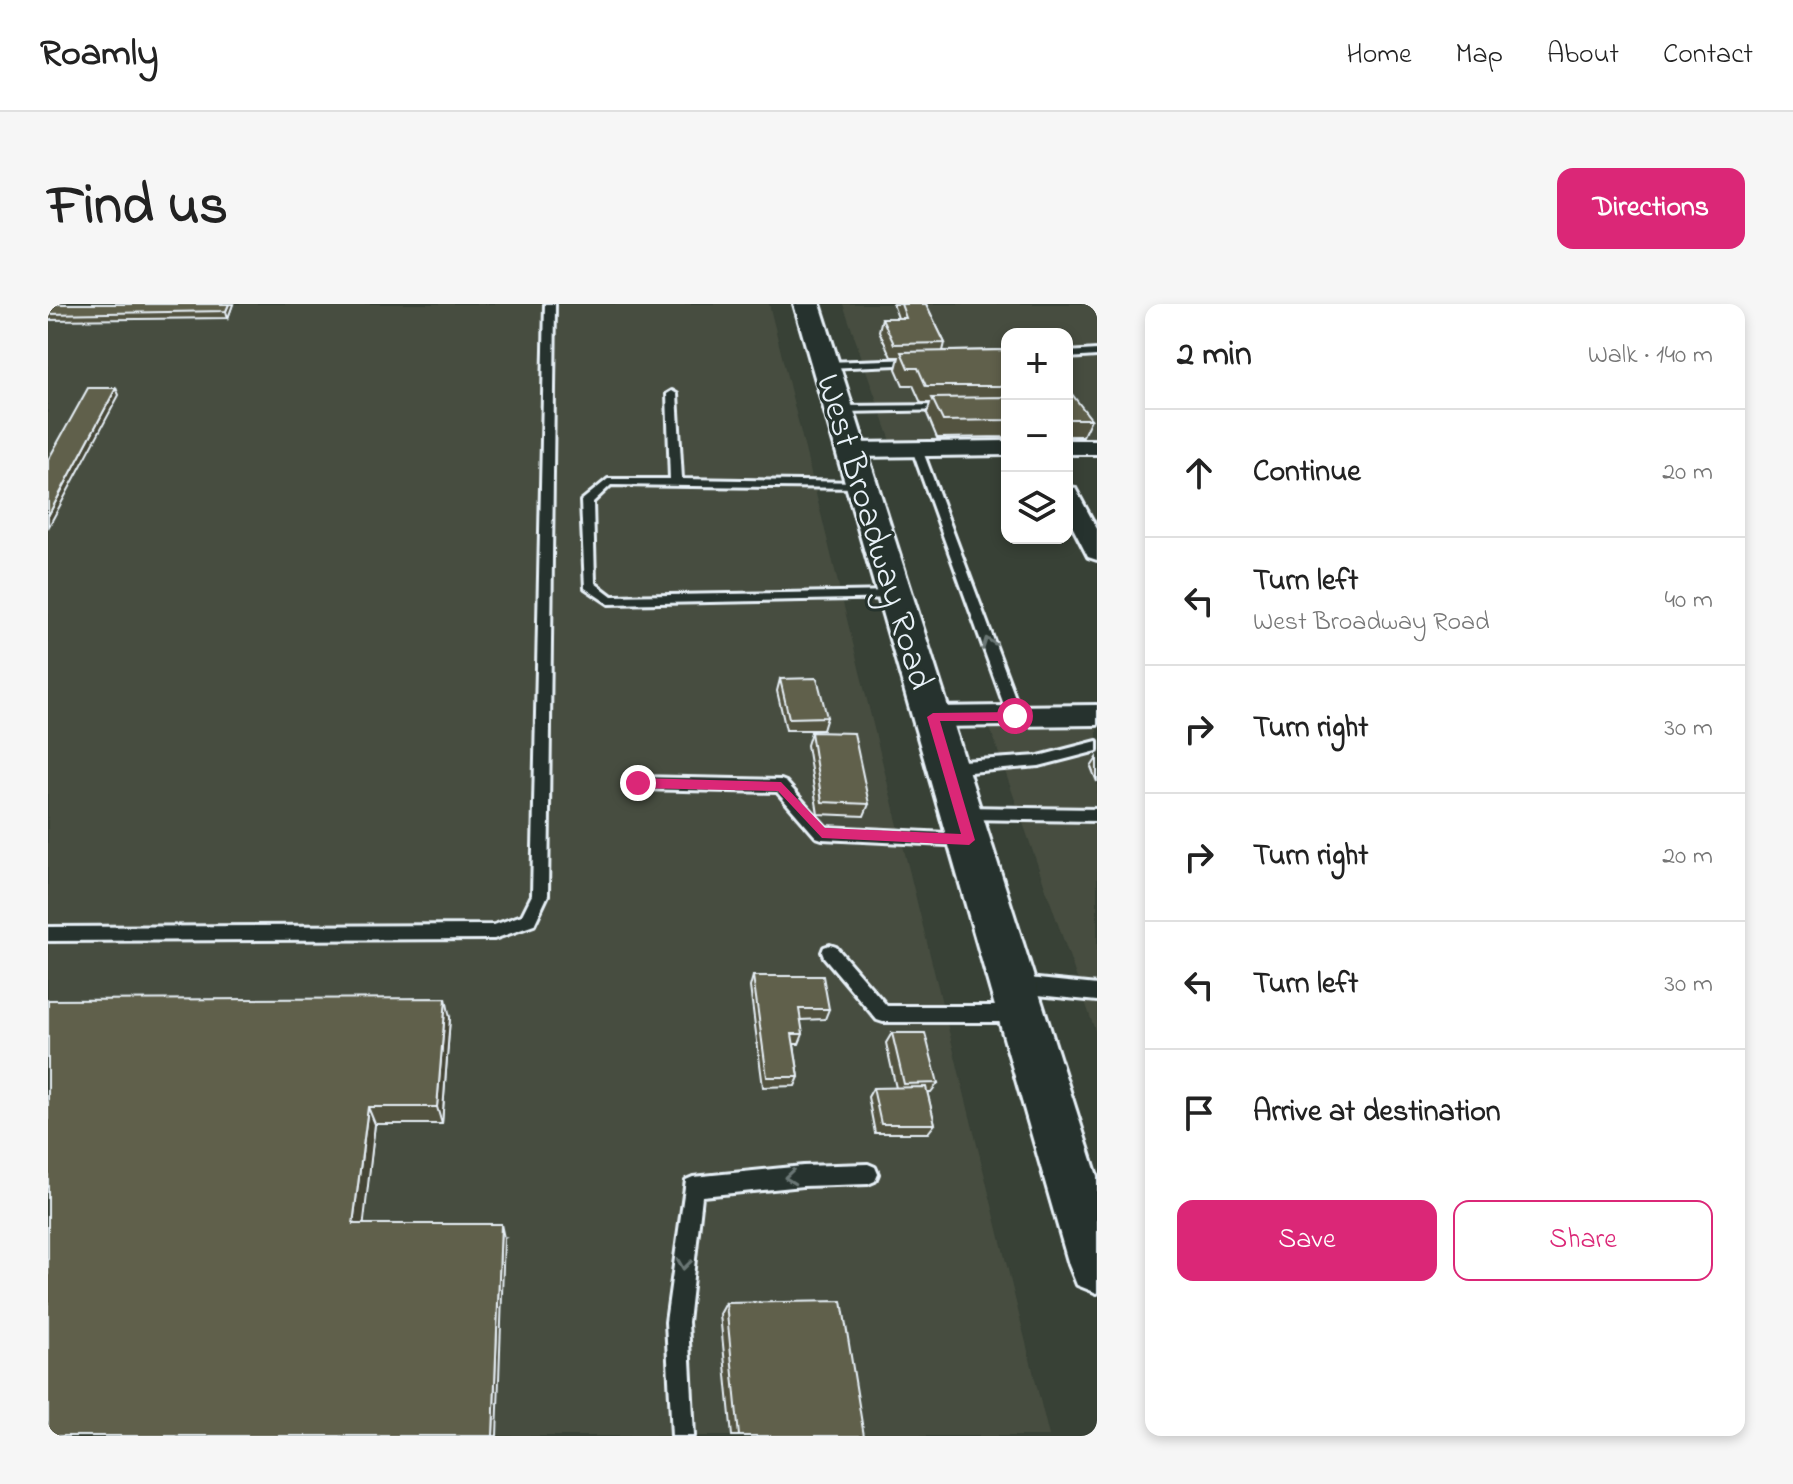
<!DOCTYPE html>
<meta charset="utf-8">
<style>
body{margin:0;font-family:"Indie Flower",sans-serif;background:#f6f6f6;color:#222}
.controls{position:absolute;right:24px;top:24px;display:grid;overflow:hidden;border-radius:16px;box-shadow:0 4px 12px #0003}
.controls button{width:72px;height:72px;display:grid;place-items:center;padding:0;border:0;border-bottom:2px solid #e0e0e0;background:#fff;color:#222;font:40px sans-serif}
.stop{position:absolute;width:24px;height:24px;margin:-18px;border:6px solid #db2777;border-radius:50%;background:#fff}
.stop.end{background:#db2777;border-color:#fff;box-shadow:0 2px 8px #0008}
.list{margin:0;padding:0;list-style:none}
h2{display:flex;justify-content:space-between;align-items:center;height:104px;margin:0;padding:0 32px;font-size:34px}
h2 small{font-size:26px;font-weight:400;color:#767676}
.list li{display:grid;grid-template-columns:52px 1fr auto;gap:24px;align-items:center;box-sizing:border-box;height:128px;padding:0 32px;border-top:2px solid #e0e0e0}
.list b{display:block;font-size:30px;white-space:nowrap}
.list p{margin:0;font-size:26px;white-space:nowrap;color:#767676}
.list em{font-size:26px;font-style:normal;color:#767676}
.actions{display:flex;gap:16px;padding:24px 32px}
.actions a{flex:1;padding:18px 0;border:2px solid #db2777;border-radius:16px;text-align:center;font-size:28px;color:#db2777}
.actions .main{background:#db2777;color:#fff}
.icon{flex:none;width:44px;height:44px;fill:none;stroke:currentColor;stroke-width:2;stroke-linecap:round;stroke-linejoin:round}
.map{position:relative;flex:none;width:1049px;height:1132px;overflow:hidden;border-radius:16px}
header{display:flex;align-items:center;gap:48px;box-sizing:border-box;height:112px;padding:0 40px;background:#fff;border-bottom:2px solid #e0e0e0}
header strong{font-size:38px}
nav{display:flex;gap:44px;margin-inline-start:auto;font-size:28px}
.intro{display:flex;align-items:center;justify-content:space-between;box-sizing:border-box;height:192px;padding:0 48px}
h1{margin:0;font-size:56px}
.button{padding:20px 36px;border-radius:16px;background:#db2777;color:#fff;font-size:28px;font-weight:700}
main{display:flex;gap:48px;padding:0 48px}
aside{flex:1;background:#fff;border-radius:16px;box-shadow:0 4px 12px #0003}
.map>svg:first-child{display:block}
.built{fill:#474e41}
.lines{fill:none;stroke-linecap:round;stroke-linejoin:round}
.service-casing{stroke:#e8f1f8;stroke-width:6}
.minor-casing{stroke:#e8f1f8;stroke-width:6}
.secondary-casing{stroke:#e8f1f8;stroke-width:6}
.service{fill:#26332d;fill-rule:evenodd}
.minor{fill:#26332d;fill-rule:evenodd}
.secondary{fill:#26332d;fill-rule:evenodd}
.wall{fill:#535341;stroke:#e8f1f8;stroke-width:2}
.shaded-wall{fill:#444435;stroke:#e8f1f8;stroke-width:2}
.building{fill:#61614c;stroke:#e8f1f8;stroke-width:2}
.oneway{stroke:#6a7674}
.route{fill:#db2777}
.labels{text-anchor:middle;stroke-width:6;stroke-linejoin:round;paint-order:stroke}
.street-label{font-size:36px;fill:#e8f1f8;stroke:#26332d}
</style>
<header>
<strong>Roamly</strong>
<nav><a>Home</a><a>Map</a><a>About</a><a>Contact</a></nav>
</header>
<div class="intro"><h1>Find us</h1><a class="button">Directions</a></div>
<main>
<div class="map">
<svg width="1049" height="1132" viewBox="0 0 1049 1132">
<rect width="100%" height="100%" fill="#384136"/>
<filter id="ink" filterUnits="userSpaceOnUse"><feTurbulence type="fractalNoise" baseFrequency=".0125" numOctaves="2"/><feDisplacementMap in="SourceGraphic" scale="16" xChannelSelector="R" yChannelSelector="G"/><feConvolveMatrix kernelMatrix="1 2 1 2 8 2 1 2 1" color-interpolation-filters="sRGB"/></filter>
<g filter="url(#ink)">
<path class="built" d="M 0,0 L 721,0 L 1001,1132 L 0,1132 Z
M 795,0 L 1049,0 L 1049,134 L 1019,135 L 1019,30 L 959,30 L 959,136 L 844,140 Z
M 1049,420 L 1049,732 L 941,421 Z"/>
<g class="lines">
<defs>
<path id="service" d="M 497,0 L 507,0 L 500,591 L 486,621 L 446,635 L 0,637 L 0,623 L 446,621 L 474,611 L 484,591 Z
M 1049,46 L 1049,52 L 1019,54 L 1019,48 Z
M 869,55 L 874,58 L 873,60 L 778,64 L 773,61 L 778,58 Z
M 624,87 L 629,90 L 634,175 L 815,178 L 821,181 L 815,184 L 563,181 L 545,198 L 547,279 L 564,292 L 848,287 L 853,288 L 853,294 L 561,300 L 537,284 L 533,197 L 560,175 L 622,175 L 619,90 Z
M 903,101 L 907,102 L 907,106 L 792,108 L 787,105 L 792,102 Z
M 865,143 L 874,145 L 974,412 L 972,416 L 962,416 L 960,412 L 864,145 Z
M 1049,437 L 1049,447 L 991,462 L 899,470 L 892,464 L 899,458 L 991,452 Z
M 590,473 L 733,476 L 738,478 L 778,523 L 919,530 L 925,532 L 927,536 L 925,540 L 919,542 L 774,535 L 768,533 L 729,488 L 590,485 L 583,479 Z
M 915,503 L 1049,505 L 1049,517 L 915,515 L 907,509 Z
M 782,641 L 788,643 L 839,702 L 968,702 L 974,704 L 977,710 L 974,716 L 968,718 L 835,718 L 829,716 L 776,653 L 774,648 L 776,643 Z
M 970,673 L 1049,681 L 1049,697 L 970,689 L 964,686 L 961,681 L 964,676 Z
M 820,860 L 827,863 L 830,870 L 827,877 L 820,880 L 755,882 L 654,892 L 640,1018 L 646,1132 L 624,1132 L 618,1018 L 638,876 L 645,873 L 755,862 Z"/>
<path id="minor" d="M 1019,136 L 1049,136 L 1049,150 L 1019,150 Z
M 959,137 L 959,151 L 805,153 L 794,146 L 805,139 Z
M 1019,182 L 1027,184 L 1049,225 L 1049,256 L 1040,253 L 1019,212 Z
M 1049,401 L 1049,421 L 885,423 L 875,420 L 871,413 L 875,406 L 885,403 Z"/>
<path id="secondary" d="M 746,0 L 772,0 L 1049,872 L 1049,989 L 1029,981 L 1021,961 Z"/>
</defs>
<use href="#service" class="service-casing"/>
<use href="#minor" class="minor-casing"/>
<use href="#secondary" class="secondary-casing"/>
<use href="#service" class="service"/>
<use href="#minor" class="minor"/>
<use href="#secondary" class="secondary"/>
</g>
<path class="wall" d="M 0,0 L 185,0 L 180,14 L 0,16 Z
M 845,0 L 878,0 L 897,39 L 895,47 L 959,46 L 959,133 L 889,134 L 879,110 L 882,99 L 873,99 L 865,81 L 855,81 L 848,65 L 851,53 L 843,53 L 831,27 L 834,14 L 850,14 Z
M 1019,89 L 1043,115 L 1035,132 L 1019,132 Z
M 732,375 L 779,413 L 775,426 L 738,426 L 729,387 Z
M 763,428 L 821,500 L 816,512 L 770,510 L 759,441 Z
M 1049,454 L 1049,478 L 1043,463 Z
M 705,672 L 781,705 L 777,715 L 752,716 L 755,730 L 751,740 L 746,740 L 751,773 L 747,782 L 715,783 L 702,683 Z
M 402,714 L 394,820 L 327,820 L 315,920 L 456,934 L 0,1132 Z
M 844,729 L 890,779 L 883,788 L 879,788 L 887,820 L 880,829 L 827,829 L 820,793 L 825,784 L 848,784 L 838,739 Z
M 678,999 L 816,1132 L 684,1132 L 672,1010 Z"/>
<path class="shaded-wall" d="M 181,0 L 185,0 L 180,14 L 178,7 Z
M 68,84 L 71,91 L 0,224 L 0,212 Z
M 398,694 L 402,714 L 394,820 L 389,803 Z
M 320,803 L 327,820 L 314,934 L 305,920 Z
M 453,920 L 456,934 L 449,1132 L 445,1132 Z"/>
<path class="building" d="M 0,0 L 181,0 L 178,7 L 0,10 Z
M 853,0 L 878,0 L 897,39 L 846,40 L 834,14 L 858,14 Z
M 959,46 L 959,82 L 878,82 L 870,64 L 860,64 L 853,48 Z
M 40,84 L 68,84 L 0,212 L 0,156 Z
M 1019,89 L 1023,89 L 1043,115 L 1019,115 Z
M 959,93 L 959,116 L 895,117 L 884,94 Z
M 769,374 L 779,413 L 741,414 L 732,375 Z
M 763,428 L 806,429 L 821,500 L 774,498 Z
M 705,672 L 775,672 L 781,705 L 751,705 L 755,730 L 744,730 L 751,773 L 719,773 Z
M 398,694 L 389,803 L 320,803 L 305,920 L 453,920 L 445,1132 L 0,1132 L 0,696 Z
M 844,729 L 877,729 L 890,779 L 856,780 Z
M 878,783 L 887,820 L 833,820 L 825,784 Z
M 794,997 L 816,1132 L 691,1132 L 678,999 Z"/>
<defs><path id="oneway-chevron" d="M-2-3.5L2.5 0L-2 3.5" fill="none" stroke-width="1.6" stroke-linecap="round" stroke-linejoin="round" transform="scale(2)"/></defs>
<g class="oneway">
<use href="#oneway-chevron" transform="translate(940 339) rotate(-110)"/>
<use href="#oneway-chevron" transform="translate(742 873) rotate(174)"/>
<use href="#oneway-chevron" transform="translate(636 960) rotate(97)"/>
</g>
</g>
<path class="route" d="M 967,408 L 973,412 L 967,417 L 892,417 L 927,536 L 921,541 L 774,534 L 730,487 L 590,484 L 584,479 L 590,474 L 733,478 L 777,524 L 913,530 L 879,413 L 885,409 Z"/>
<g class="labels">
<g class="street-label">
<text transform="translate(829 227) rotate(73)" y="13">West Broadway Road</text>
</g>
</g>
</svg>
<div class="controls">
<button>+</button>
<button>−</button>
<button><svg class="icon" aria-label="layers" viewBox="0 0 24 24"><path d="M12 4l9 5-9 5-9-5zM3 14l9 5 9-5"/></svg></button>
</div>
<div class="stop" style="left:967px;top:412px"></div>
<div class="stop end" style="left:590px;top:479px"></div>
</div>
<aside>
<h2>2 min<small>Walk · 140 m</small></h2>
<ul class="list">
<li><svg class="icon" aria-label="ahead" viewBox="0 0 24 24"><path d="M12 20V5M6 11l6-6 6 6"/></svg><div><b>Continue</b></div><em>20 m</em></li>
<li><svg class="icon" aria-label="left" viewBox="0 0 24 24"><path d="M17 20v-9H6M10 6l-5 5 5 5"/></svg><div><b>Turn left</b><p>West Broadway Road</p></div><em>40 m</em></li>
<li><svg class="icon" aria-label="right" viewBox="0 0 24 24"><path d="M7 20v-9h11M14 6l5 5-5 5"/></svg><div><b>Turn right</b></div><em>30 m</em></li>
<li><svg class="icon" aria-label="right" viewBox="0 0 24 24"><path d="M7 20v-9h11M14 6l5 5-5 5"/></svg><div><b>Turn right</b></div><em>20 m</em></li>
<li><svg class="icon" aria-label="left" viewBox="0 0 24 24"><path d="M17 20v-9H6M10 6l-5 5 5 5"/></svg><div><b>Turn left</b></div><em>30 m</em></li>
<li><svg class="icon" aria-label="arrive" viewBox="0 0 24 24"><path d="M6 21V4h12l-3 4 3 4H6"/></svg><div><b>Arrive at destination</b></div></li>
</ul>
<div class="actions"><a class="main">Save</a><a>Share</a></div>
</aside>
</main>
